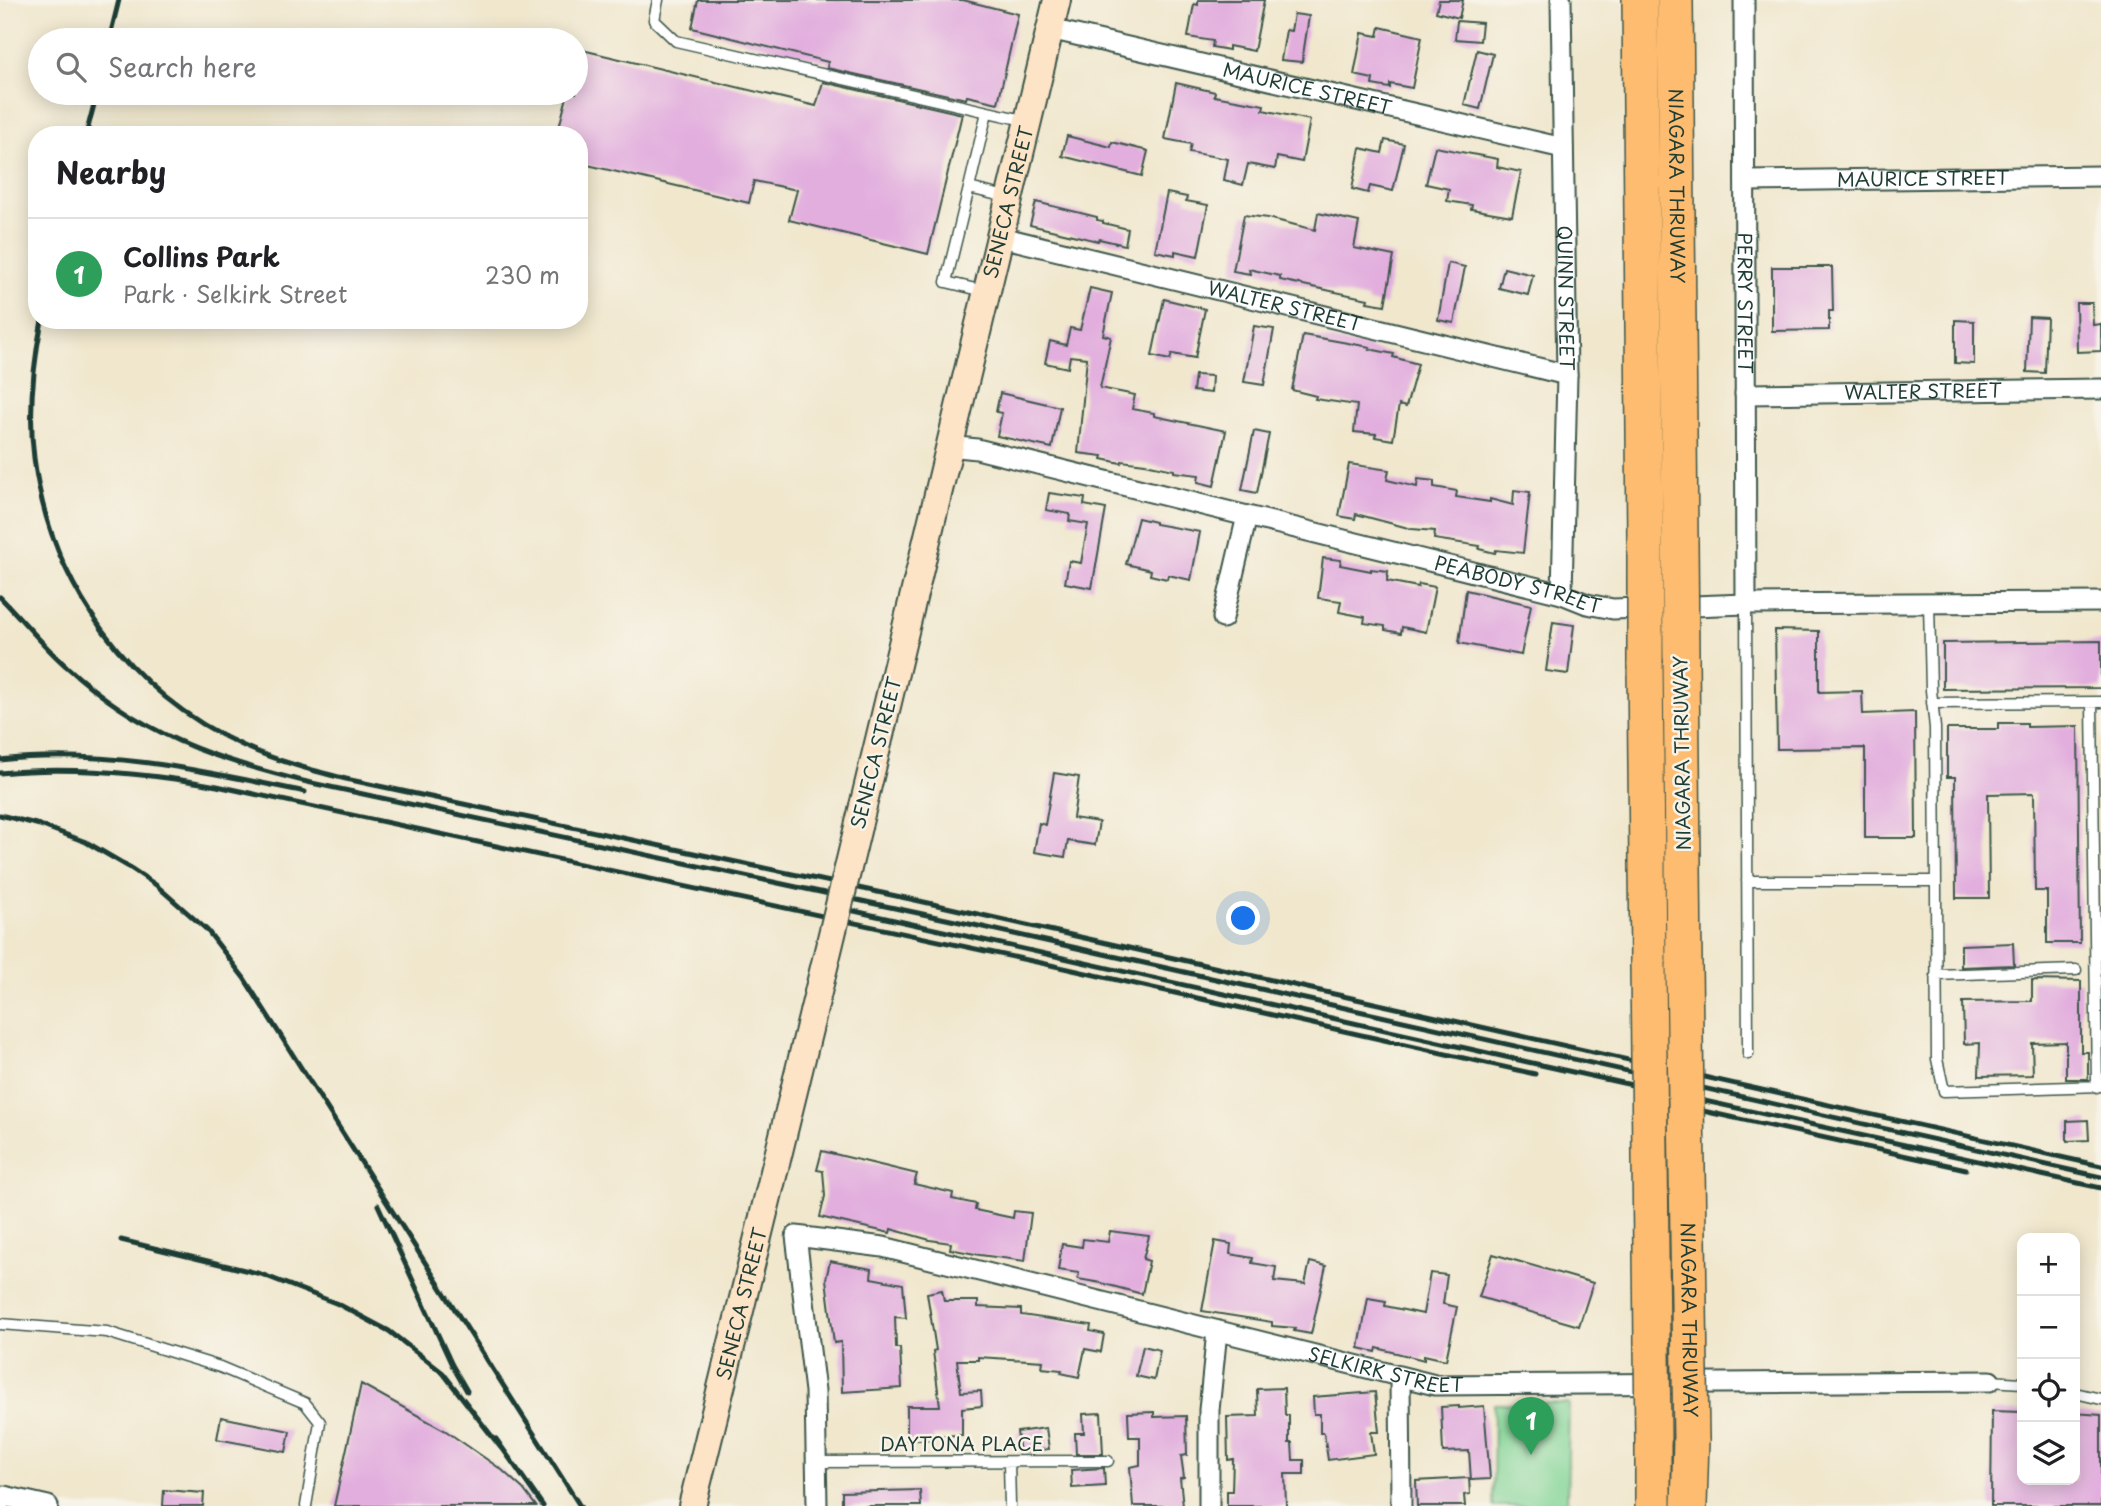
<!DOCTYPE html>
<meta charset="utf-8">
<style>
body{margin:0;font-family:"Playpen Sans",sans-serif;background:#f2f2f2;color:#202124}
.controls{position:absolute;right:21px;bottom:21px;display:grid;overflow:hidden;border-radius:14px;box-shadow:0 4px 18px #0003}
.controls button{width:63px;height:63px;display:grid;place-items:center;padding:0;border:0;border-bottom:2px solid #e0e0e0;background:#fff;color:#202124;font:35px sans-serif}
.you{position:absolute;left:1244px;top:919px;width:24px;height:24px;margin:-18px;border:5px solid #fff;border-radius:50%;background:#1a73e8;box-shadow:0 0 0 10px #1a73e833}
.badge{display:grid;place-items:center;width:46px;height:46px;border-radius:50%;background:#0f766e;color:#fff;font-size:23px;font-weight:700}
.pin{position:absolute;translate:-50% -58px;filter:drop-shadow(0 2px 4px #0008)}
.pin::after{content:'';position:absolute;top:37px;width:24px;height:21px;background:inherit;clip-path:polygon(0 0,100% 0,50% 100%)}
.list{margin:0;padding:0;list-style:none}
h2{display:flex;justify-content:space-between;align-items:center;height:91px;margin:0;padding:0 28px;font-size:30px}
h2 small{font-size:23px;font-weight:400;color:#757577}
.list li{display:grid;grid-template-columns:46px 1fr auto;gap:21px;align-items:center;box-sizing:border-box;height:112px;padding:0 28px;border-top:2px solid #e0e0e0}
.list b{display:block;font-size:26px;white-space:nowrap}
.list p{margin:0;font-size:23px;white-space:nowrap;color:#757577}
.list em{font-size:23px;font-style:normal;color:#757577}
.icon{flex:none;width:38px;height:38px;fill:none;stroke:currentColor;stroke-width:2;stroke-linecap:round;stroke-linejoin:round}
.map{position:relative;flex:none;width:2101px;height:1506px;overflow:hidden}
.search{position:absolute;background:#fff;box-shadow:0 4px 18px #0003;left:28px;top:28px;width:560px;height:77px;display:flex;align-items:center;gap:18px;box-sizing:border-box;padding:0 24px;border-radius:38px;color:#757577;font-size:26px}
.panel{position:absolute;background:#fff;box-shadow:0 4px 18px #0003;left:28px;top:126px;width:560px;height:203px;border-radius:28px}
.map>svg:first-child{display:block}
.green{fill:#82d597;stroke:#508966;stroke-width:2}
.building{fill:#e2aede}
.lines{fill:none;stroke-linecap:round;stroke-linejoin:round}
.service-casing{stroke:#3e564b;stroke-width:13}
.minor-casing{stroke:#3e564b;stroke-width:23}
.secondary-casing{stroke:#3e564b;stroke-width:30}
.motorway-casing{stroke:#3e564b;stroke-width:38}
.service{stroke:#fff;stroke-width:10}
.minor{stroke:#fff;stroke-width:19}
.secondary{stroke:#fee4c6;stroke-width:26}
.motorway{stroke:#fdbc70;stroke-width:35}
.rail{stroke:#1f3d34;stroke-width:5}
.secondary-bridge-casing{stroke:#3e564b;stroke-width:30;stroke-linecap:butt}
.motorway-bridge-casing{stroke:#3e564b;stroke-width:38;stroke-linecap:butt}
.secondary-bridge{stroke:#fee4c6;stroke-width:26}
.motorway-bridge{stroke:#fdbc70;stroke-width:35}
.labels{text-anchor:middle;stroke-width:5;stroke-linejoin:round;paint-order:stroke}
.street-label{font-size:19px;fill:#1f3d34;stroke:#f7f3e8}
</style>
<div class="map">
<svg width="2101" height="1506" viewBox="0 0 2101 1506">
<rect width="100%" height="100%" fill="#f7f3e8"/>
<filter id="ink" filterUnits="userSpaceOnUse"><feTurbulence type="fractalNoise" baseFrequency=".0143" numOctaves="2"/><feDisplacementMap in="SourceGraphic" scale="14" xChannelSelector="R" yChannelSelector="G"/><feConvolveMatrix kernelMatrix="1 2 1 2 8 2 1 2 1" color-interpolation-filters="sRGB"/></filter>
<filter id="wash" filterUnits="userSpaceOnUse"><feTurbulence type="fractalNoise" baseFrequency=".00686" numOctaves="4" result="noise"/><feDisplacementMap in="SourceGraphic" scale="28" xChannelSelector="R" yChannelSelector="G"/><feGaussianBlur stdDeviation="1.57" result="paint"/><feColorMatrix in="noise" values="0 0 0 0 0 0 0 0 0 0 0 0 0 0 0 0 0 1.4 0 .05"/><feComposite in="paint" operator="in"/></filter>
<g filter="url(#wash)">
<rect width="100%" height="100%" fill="#f0e7cd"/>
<path class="green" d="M 1569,1403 L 1567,1506 L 1493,1506 L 1494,1404 Z"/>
<g id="blocks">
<path class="building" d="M 698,0 L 963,0 L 1018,14 L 998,103 L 967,96 L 966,99 L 827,68 L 828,62 L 692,28 Z
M 1198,0 L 1264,0 L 1254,51 L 1229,46 L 1229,50 L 1212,47 L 1213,41 L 1188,37 L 1194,4 L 1198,5 Z
M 1439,0 L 1463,0 L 1459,18 L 1436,12 Z
M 1294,14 L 1309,16 L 1302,62 L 1281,60 L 1286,30 L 1291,31 Z
M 1457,21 L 1482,23 L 1480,41 L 1455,39 Z
M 1380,27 L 1422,37 L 1412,88 L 1390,84 L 1390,88 L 1372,85 L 1373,79 L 1354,75 L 1362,33 L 1378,36 Z
M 578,49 L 816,106 L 823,82 L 962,114 L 928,254 L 789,220 L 797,190 L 754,181 L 749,203 L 579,163 L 579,135 L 557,135 L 568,93 L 576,93 L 576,59 Z
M 1477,50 L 1493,54 L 1480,109 L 1464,105 Z
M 1176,83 L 1215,92 L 1214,96 L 1264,105 L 1263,110 L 1310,120 L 1302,162 L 1277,157 L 1275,169 L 1248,164 L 1243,185 L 1224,180 L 1228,159 L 1189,152 L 1191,144 L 1165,139 Z
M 1067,136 L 1111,147 L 1112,142 L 1148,151 L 1142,176 L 1062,156 Z
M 1385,140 L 1404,144 L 1393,191 L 1370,186 L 1368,193 L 1352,189 L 1360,148 L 1382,153 Z
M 1435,147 L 1498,159 L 1497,167 L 1521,172 L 1512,216 L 1471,209 L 1472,205 L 1447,201 L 1449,189 L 1426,184 Z
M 1167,193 L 1187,197 L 1186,201 L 1208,205 L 1198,256 L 1175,251 L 1175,255 L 1155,251 Z
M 1036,202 L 1097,217 L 1097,220 L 1103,221 L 1103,223 L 1128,229 L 1125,245 L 1099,239 L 1098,241 L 1030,225 Z
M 1318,213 L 1359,222 L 1354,248 L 1394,256 L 1385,305 L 1367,302 L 1368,299 L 1280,280 L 1280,276 L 1249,269 L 1250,274 L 1233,271 L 1244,215 L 1268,218 L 1315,230 Z
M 1448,263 L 1465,267 L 1454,323 L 1438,320 Z
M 1772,267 L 1832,267 L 1833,311 L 1829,311 L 1829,330 L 1772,331 Z
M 1504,268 L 1533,275 L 1528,295 L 1499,288 Z
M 1090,288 L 1112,293 L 1103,335 L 1111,337 L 1100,388 L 1135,395 L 1132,409 L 1154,413 L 1154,416 L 1226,431 L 1214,486 L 1198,482 L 1199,475 L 1174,472 L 1174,470 L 1145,464 L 1122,461 L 1121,463 L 1102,459 L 1103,456 L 1078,453 L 1087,358 L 1070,356 L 1068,368 L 1045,363 L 1050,341 L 1066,345 L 1070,328 L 1080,330 Z
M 1164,299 L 1205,309 L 1195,358 L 1172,354 L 1170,360 L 1152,356 Z
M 2076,303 L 2092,303 L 2093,325 L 2101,324 L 2101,351 L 2077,352 Z
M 2029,317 L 2047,318 L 2045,373 L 2027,372 Z
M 1955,320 L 1974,321 L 1974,364 L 1955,363 Z
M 1254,326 L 1274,329 L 1264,385 L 1244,382 Z
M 1303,335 L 1370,347 L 1369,349 L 1394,354 L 1393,357 L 1418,364 L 1406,407 L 1399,405 L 1393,440 L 1375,437 L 1376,434 L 1354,432 L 1357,405 L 1315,399 L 1316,396 L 1292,390 Z
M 1195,375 L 1212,376 L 1211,393 L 1193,391 Z
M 1000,393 L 1060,407 L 1052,448 L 997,436 L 1002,413 L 996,412 Z
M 1254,431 L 1269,434 L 1257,493 L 1242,490 Z
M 1349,464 L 1389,470 L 1387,480 L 1417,487 L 1418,479 L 1434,481 L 1434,487 L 1457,491 L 1456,497 L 1490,502 L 1490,499 L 1513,505 L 1514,490 L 1530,492 L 1523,553 L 1496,550 L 1495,553 L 1479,549 L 1480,546 L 1434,539 L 1435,531 L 1412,529 L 1356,514 L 1355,519 L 1339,516 Z
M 1049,493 L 1085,498 L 1084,505 L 1106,509 L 1092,588 L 1065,583 L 1069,561 L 1081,563 L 1088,524 L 1069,521 L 1070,514 L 1046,510 Z
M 1138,518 L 1155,522 L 1155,524 L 1200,532 L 1191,580 L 1168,575 L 1167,579 L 1150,575 L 1151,570 L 1126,564 Z
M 1323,558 L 1341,560 L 1340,565 L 1371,571 L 1371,569 L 1388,571 L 1387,581 L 1418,587 L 1419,584 L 1435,587 L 1426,632 L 1402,627 L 1401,633 L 1385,630 L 1385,626 L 1364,623 L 1365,617 L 1339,612 L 1341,601 L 1318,598 Z
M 1466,590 L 1531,605 L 1521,655 L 1459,643 Z
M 1553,622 L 1574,625 L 1568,674 L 1546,671 Z
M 1775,630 L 1819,631 L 1819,692 L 1862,691 L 1863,714 L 1915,712 L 1916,838 L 1865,838 L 1865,748 L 1777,749 Z
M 2101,641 L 2101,688 L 1943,689 L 1943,643 Z
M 1998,723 L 2027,723 L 2027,727 L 2078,726 L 2080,943 L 2047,943 L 2047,891 L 2035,891 L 2034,793 L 1988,794 L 1989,898 L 1956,898 L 1955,777 L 1947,777 L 1947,729 L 1998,729 Z
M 1054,773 L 1079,777 L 1073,818 L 1099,822 L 1095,845 L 1068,841 L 1065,857 L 1034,852 L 1039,823 L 1045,825 Z
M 2013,943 L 2014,965 L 1961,967 L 1961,945 Z
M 2032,980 L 2081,981 L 2081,1052 L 2088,1052 L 2088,1079 L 2066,1079 L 2066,1042 L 2032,1043 L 2033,1075 L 1979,1076 L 1980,1043 L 1964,1044 L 1963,1002 L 2032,1001 Z
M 2088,1120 L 2089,1140 L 2067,1141 L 2067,1121 Z
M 822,1151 L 917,1174 L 914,1184 L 953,1193 L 952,1199 L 976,1204 L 975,1210 L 1013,1218 L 1014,1211 L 1031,1213 L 1025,1261 L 980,1255 L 950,1249 L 951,1243 L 930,1240 L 891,1229 L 890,1233 L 820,1217 L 825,1196 L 823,1171 L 817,1170 Z
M 1110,1231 L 1149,1236 L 1143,1259 L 1149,1261 L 1142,1294 L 1101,1283 L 1078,1279 L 1079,1273 L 1058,1270 L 1062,1244 L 1082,1247 L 1083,1239 L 1108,1242 Z
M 1215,1241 L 1231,1244 L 1230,1254 L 1253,1258 L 1252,1263 L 1276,1267 L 1274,1281 L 1305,1284 L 1310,1262 L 1326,1266 L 1311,1334 L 1294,1331 L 1295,1328 L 1272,1326 L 1272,1322 L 1202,1311 Z
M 1493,1254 L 1593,1283 L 1579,1326 L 1479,1297 Z
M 830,1261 L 872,1269 L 871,1278 L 903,1284 L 906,1318 L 895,1317 L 896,1348 L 900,1348 L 902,1388 L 842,1392 L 841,1342 L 834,1343 L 826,1279 Z
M 1430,1273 L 1447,1275 L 1443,1304 L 1457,1307 L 1446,1360 L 1424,1355 L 1424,1360 L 1377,1348 L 1376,1352 L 1359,1348 L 1368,1298 L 1386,1301 L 1385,1306 L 1423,1314 Z
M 942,1290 L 944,1301 L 978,1301 L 978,1307 L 1021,1309 L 1021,1315 L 1091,1325 L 1090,1331 L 1104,1334 L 1101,1352 L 1085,1349 L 1079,1377 L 1061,1373 L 1062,1370 L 1042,1368 L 1043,1361 L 978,1357 L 978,1360 L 957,1360 L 961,1392 L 981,1391 L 982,1406 L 962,1408 L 962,1435 L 933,1436 L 933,1440 L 907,1440 L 907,1406 L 940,1406 L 933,1351 L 936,1350 L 927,1293 Z
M 1143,1346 L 1160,1350 L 1154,1380 L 1136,1376 Z
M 361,1384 L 446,1431 L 502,1470 L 523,1489 L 536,1506 L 334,1506 Z
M 1284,1388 L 1285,1415 L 1289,1415 L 1289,1443 L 1292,1443 L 1293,1460 L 1304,1460 L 1304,1474 L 1285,1474 L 1286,1506 L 1227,1506 L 1227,1491 L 1232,1491 L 1233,1459 L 1228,1460 L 1227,1417 L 1258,1416 L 1257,1389 Z
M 1375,1392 L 1379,1432 L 1371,1432 L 1374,1454 L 1328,1460 L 1324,1433 L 1320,1433 L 1320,1414 L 1314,1414 L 1313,1397 Z
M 1459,1406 L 1459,1408 L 1484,1406 L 1490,1479 L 1471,1480 L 1469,1451 L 1443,1452 L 1441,1407 Z
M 1992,1411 L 2022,1412 L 2022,1480 L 2075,1480 L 2075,1413 L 2101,1415 L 2101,1506 L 1991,1506 Z
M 1154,1412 L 1154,1417 L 1186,1416 L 1187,1455 L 1181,1456 L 1184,1477 L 1180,1478 L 1183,1506 L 1133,1506 L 1130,1467 L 1140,1465 L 1140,1437 L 1129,1437 L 1128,1413 Z
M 1101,1413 L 1103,1454 L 1076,1454 L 1075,1433 L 1084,1433 L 1083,1414 Z
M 221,1417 L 290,1431 L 286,1452 L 217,1439 Z
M 1046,1428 L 1049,1449 L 1020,1453 L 1017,1432 Z
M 1104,1468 L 1105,1486 L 1072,1488 L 1071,1470 Z
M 1469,1478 L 1470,1494 L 1464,1495 L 1465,1506 L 1417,1506 L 1416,1481 Z
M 164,1490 L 204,1493 L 203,1506 L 163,1506 Z
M 920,1490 L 921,1506 L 842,1506 L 842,1492 Z"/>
</g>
</g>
<g filter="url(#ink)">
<use href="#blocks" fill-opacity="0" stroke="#3e564b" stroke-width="2"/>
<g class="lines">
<defs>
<path id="service" d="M 658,0 L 654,20 L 676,41 L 1028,121
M 969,188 L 987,112
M 984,291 L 946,282 L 969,188 L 1006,197
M 1929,603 L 1931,690 L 1935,728 L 1937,1059 L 1944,1091 L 2101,1086
M 1746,604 L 1748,1054
M 1932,703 L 2101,702
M 2092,703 L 2097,1087
M 1747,881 L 1936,881
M 1936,975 L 2076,970
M 0,1324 L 107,1332 L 220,1367 L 305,1403 L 320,1422 L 306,1506
M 1990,1381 L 2022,1383
M 2075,1393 L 2101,1399
M 817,1462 L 1108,1461
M 1009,1462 L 1010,1506"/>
<g id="minor">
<path id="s1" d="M 1561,0 L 1567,375 L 1562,594"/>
<path id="s2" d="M 1744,0 L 1746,604"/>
<path id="s3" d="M 1050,29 L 1563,148"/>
<path id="s4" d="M 1745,181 L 2101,176"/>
<path id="s5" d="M 1001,237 L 1567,375"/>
<path id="s6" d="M 1745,394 L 2101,389"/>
<path id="s7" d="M 949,446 L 977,449 L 1562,594 L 1587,604 L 1613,609 L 1746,604 L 2101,602"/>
<path d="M 1223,618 L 1247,516"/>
<path d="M 1400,1377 L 1401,1506"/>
<path d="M 0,1502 L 4,1496 L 48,1506"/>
<path id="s8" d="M 817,1506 L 815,1391 L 796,1236 L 883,1247 L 1435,1385 L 1990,1381"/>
<path d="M 1209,1506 L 1209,1410 L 1217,1331"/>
</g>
<g id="secondary">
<path id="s9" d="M 863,806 L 1057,0"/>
<path id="s10" d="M 692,1506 L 813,1013"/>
</g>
<g id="motorway">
<path d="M 1640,0 L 1645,539"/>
<path id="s11" d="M 1675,0 L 1680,540"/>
<path d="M 1681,657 L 1684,966"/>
<path d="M 1645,663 L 1648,963"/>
<path d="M 1653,1506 L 1653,1441"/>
<path d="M 1689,1506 L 1691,1440"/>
</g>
</defs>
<use href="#service" class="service-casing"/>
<use href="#minor" class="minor-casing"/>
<use href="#secondary" class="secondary-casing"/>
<use href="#motorway" class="motorway-casing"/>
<use href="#service" class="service"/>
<use href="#minor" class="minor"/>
<use href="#secondary" class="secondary"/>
<use href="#motorway" class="motorway"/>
<path class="rail" d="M 109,40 L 119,0
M 86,135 L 97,93
M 42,320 C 33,366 28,412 34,458 C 50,583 129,694 244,746 C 277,761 311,770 346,779 L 915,900 L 2101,1166
M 0,597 C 22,619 42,645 66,666 C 140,734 212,759 307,782 L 974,925 L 2101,1177
M 0,760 C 103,748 205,771 305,792
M 0,773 C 73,766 145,773 217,786 L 1046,964 L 1535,1074
M 0,815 L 40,825 L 86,842 L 129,867 L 156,885 L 207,930 L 244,978 L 580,1506
M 832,906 L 1559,1069 L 2101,1188
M 1703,1111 L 1966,1169
M 378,1205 L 452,1365 L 467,1391
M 121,1240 L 261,1274 L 338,1304 L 389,1331 L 443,1373 L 501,1448
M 496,1439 L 543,1506"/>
<defs>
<path id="secondary-bridge" d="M 813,1013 L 863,806"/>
<g id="motorway-bridge">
<path d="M 1680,540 L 1681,657"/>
<path d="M 1645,663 L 1645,539"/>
<path d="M 1648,963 L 1653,1441"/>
<path id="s12" d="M 1684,966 L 1691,1440"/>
</g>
</defs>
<use href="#secondary-bridge" class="secondary-bridge-casing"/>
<use href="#motorway-bridge" class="motorway-bridge-casing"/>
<use href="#secondary-bridge" class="secondary-bridge"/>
<use href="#motorway-bridge" class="motorway-bridge"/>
</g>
</g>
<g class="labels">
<g class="street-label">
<text dy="7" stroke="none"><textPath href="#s3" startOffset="264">MAURICE STREET</textPath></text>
<text dy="7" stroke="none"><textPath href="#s4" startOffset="178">MAURICE STREET</textPath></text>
<text dy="7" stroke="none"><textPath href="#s11" startOffset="186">NIAGARA THRUWAY</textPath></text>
<text dy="7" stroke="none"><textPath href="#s9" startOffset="621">SENECA STREET</textPath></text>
<text dy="7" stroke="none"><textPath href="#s1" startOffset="298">QUINN STREET</textPath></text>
<text dy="7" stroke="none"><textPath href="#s2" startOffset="303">PERRY STREET</textPath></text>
<text dy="7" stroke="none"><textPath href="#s5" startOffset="292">WALTER STREET</textPath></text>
<text dy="7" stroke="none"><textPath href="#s6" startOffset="178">WALTER STREET</textPath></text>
<text dy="7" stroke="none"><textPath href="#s7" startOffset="586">PEABODY STREET</textPath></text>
<text transform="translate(876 753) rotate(-76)" y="7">SENECA STREET</text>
<text transform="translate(1682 753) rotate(-91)" y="7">NIAGARA THRUWAY</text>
<text dy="7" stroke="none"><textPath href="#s10" startOffset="208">SENECA STREET</textPath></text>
<text dy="7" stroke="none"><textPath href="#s12" startOffset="354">NIAGARA THRUWAY</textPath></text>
<text dy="7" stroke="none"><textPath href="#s8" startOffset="877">SELKIRK STREET</textPath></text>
<text x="962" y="1451">DAYTONA PLACE</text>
</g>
</g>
</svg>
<div class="controls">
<button>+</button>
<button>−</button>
<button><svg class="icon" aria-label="locate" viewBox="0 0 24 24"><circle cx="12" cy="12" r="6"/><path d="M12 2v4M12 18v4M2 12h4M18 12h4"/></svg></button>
<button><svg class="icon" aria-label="layers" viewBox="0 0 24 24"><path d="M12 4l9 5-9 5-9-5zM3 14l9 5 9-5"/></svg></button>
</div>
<div class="you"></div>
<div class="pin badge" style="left:1531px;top:1455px;background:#2e9e5b">1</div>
<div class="search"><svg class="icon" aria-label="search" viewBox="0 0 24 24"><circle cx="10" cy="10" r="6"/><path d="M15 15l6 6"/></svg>Search here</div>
<section class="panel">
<h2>Nearby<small></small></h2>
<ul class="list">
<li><span class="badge" style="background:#2e9e5b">1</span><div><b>Collins Park</b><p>Park · Selkirk Street</p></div><em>230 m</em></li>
</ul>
</section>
</div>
